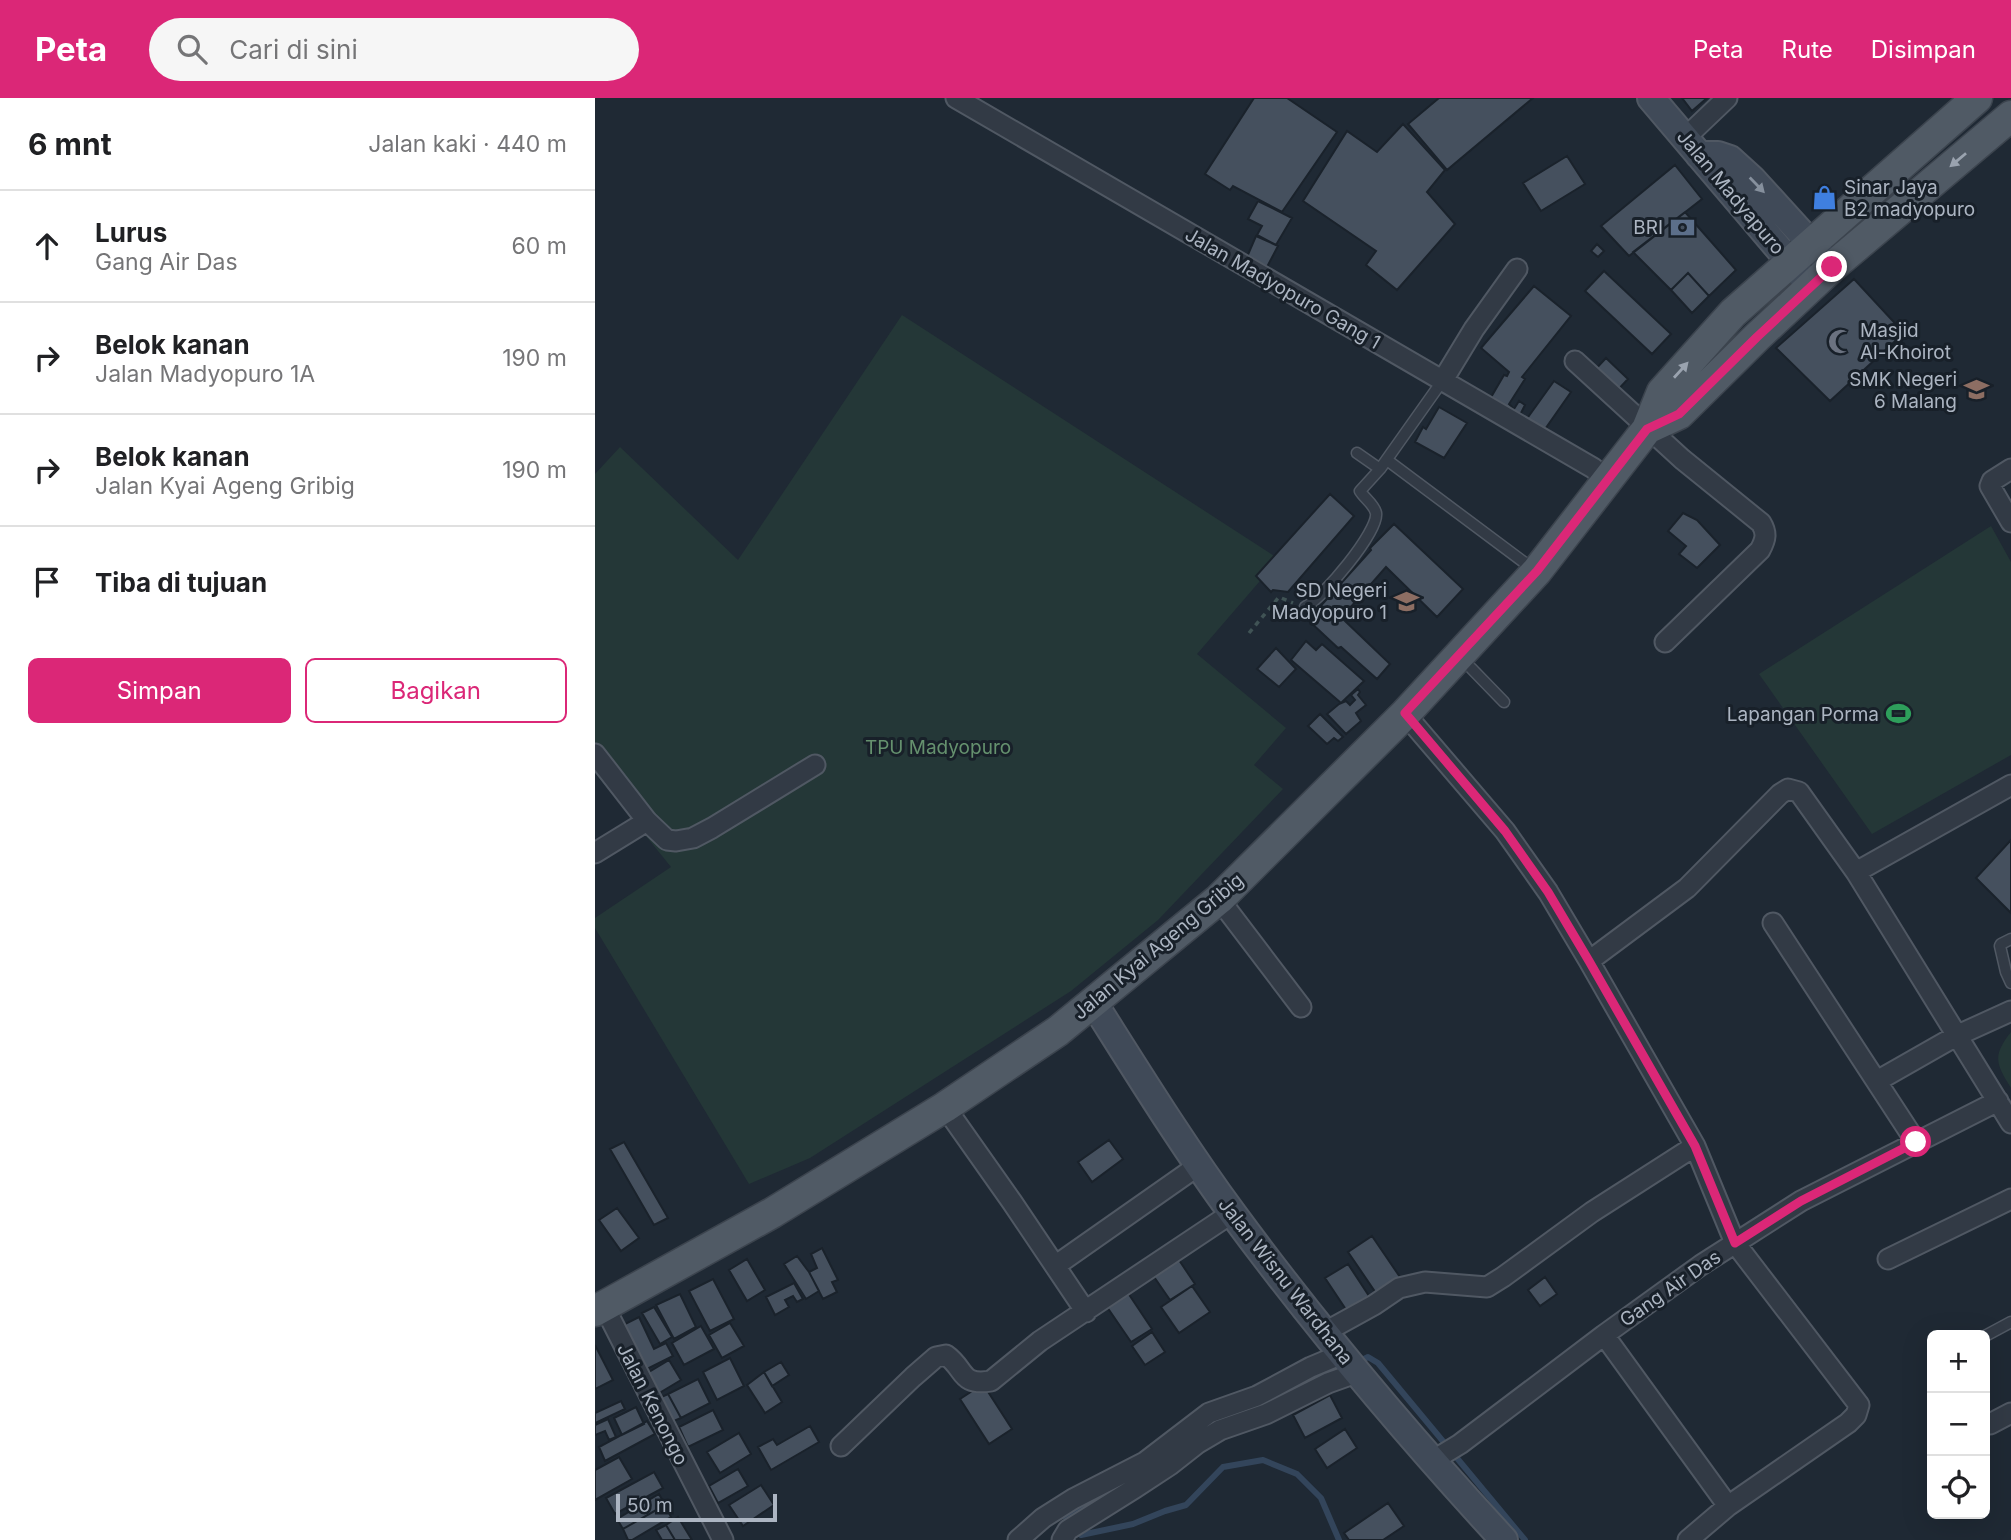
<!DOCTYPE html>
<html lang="id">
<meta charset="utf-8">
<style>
body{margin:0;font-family:Inter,sans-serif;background:#f6f6f6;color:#202124}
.controls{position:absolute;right:21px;bottom:21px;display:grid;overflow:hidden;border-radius:10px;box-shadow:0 7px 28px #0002}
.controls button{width:63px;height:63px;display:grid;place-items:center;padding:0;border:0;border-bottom:2px solid #e0e0e0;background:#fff;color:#202124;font:35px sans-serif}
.scale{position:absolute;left:21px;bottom:18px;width:161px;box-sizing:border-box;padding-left:7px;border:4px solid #acb5c2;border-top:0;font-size:19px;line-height:24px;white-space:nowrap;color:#acb5c2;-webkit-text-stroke:5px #182029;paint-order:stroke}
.stop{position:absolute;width:21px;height:21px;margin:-16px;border:5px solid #db2777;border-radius:50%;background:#fff}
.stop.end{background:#db2777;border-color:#fff;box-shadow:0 2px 7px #0008}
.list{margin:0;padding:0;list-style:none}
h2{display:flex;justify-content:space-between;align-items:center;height:91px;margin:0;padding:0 28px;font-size:30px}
h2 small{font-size:23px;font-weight:400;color:#757577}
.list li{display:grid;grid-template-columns:46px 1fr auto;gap:21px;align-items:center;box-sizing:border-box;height:112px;padding:0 28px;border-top:2px solid #e0e0e0}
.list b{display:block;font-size:26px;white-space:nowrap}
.list p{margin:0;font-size:23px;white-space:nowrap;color:#757577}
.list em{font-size:23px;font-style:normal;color:#757577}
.actions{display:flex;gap:14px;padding:21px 28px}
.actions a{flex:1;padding:16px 0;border:2px solid #db2777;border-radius:10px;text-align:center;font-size:24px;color:#db2777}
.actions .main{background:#db2777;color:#fff}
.icon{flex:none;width:38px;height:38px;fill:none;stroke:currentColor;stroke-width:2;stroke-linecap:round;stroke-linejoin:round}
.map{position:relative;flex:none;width:1416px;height:1442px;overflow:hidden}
header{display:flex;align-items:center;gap:42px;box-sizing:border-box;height:98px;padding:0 35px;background:#db2777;color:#fff}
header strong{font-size:33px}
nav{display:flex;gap:38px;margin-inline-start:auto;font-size:24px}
.search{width:490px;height:63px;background:#f6f6f6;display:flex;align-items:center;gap:18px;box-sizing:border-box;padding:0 24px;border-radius:38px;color:#757577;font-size:26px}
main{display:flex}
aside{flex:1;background:#fff}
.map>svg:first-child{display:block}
.green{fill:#243737}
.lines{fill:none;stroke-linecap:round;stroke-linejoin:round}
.stream{stroke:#33455b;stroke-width:6}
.building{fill:#45505e;stroke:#1a222b;stroke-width:2}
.lane-casing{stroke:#505863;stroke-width:13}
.street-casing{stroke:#505863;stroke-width:23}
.secondary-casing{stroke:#505863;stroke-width:30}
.primary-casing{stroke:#3c444e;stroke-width:33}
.path{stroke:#405355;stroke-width:3.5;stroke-dasharray:5 5;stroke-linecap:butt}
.lane{stroke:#323a45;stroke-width:10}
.street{stroke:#323a45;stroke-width:19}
.secondary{stroke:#404a58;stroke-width:26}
.primary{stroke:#505a65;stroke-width:30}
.oneway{fill:#9aa3af}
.oneway2{fill:#86909d}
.route{stroke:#db2777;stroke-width:9}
.labels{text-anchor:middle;stroke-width:6;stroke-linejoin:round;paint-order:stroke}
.poi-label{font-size:19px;fill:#acb5c2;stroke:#182029;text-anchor:end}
.street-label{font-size:19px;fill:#acb5c2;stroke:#182029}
.park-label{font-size:19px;fill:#65916e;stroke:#182029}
</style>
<header>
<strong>Peta</strong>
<div class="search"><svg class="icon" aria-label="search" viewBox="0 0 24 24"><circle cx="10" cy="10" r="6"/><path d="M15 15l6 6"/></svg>Cari di sini</div>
<nav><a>Peta</a><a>Rute</a><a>Disimpan</a></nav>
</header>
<main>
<aside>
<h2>6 mnt<small>Jalan kaki · 440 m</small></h2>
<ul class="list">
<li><svg class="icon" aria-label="ahead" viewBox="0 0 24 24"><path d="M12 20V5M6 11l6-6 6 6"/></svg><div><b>Lurus</b><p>Gang Air Das</p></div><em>60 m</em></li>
<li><svg class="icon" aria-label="right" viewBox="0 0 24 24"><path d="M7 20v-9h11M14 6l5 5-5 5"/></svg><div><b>Belok kanan</b><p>Jalan Madyopuro 1A</p></div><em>190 m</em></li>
<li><svg class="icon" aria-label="right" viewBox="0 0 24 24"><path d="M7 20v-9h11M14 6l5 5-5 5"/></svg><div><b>Belok kanan</b><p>Jalan Kyai Ageng Gribig</p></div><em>190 m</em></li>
<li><svg class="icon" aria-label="arrive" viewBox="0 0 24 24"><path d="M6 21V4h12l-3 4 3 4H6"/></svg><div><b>Tiba di tujuan</b></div></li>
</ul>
<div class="actions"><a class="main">Simpan</a><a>Bagikan</a></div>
</aside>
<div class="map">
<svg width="1416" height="1442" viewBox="0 0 1416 1442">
<rect width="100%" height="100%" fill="#1f2934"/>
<path class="green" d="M 307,217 L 684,461 L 602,556 L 691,630 L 659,667 L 688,691 L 563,822 L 476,893 L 215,1060 L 154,1086 L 0,830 L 0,820 L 76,769 L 0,675 L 0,376 L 25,349 L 143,462 Z
M 1396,428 L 1416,464 L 1416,657 L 1277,736 L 1164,576 Z
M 1416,934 L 1416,990 C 1401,966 1397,958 1416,934 Z"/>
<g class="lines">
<path class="stream" d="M 763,1264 L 773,1259 L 783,1265 L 930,1442
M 685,1296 L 723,1280
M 469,1418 L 499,1400
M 480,1433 L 486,1437 L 538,1426 L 570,1413 L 591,1407 L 628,1369 L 668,1362 L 702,1376 L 726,1400 L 744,1442"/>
</g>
<path class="building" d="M 659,0 L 692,0 L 742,34 L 687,114 L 638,88 L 635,92 L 610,76 Z
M 844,0 L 938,0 L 852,72 L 813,26 Z
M 1087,0 L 1112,0 L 1097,13 Z
M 808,26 L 850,72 L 832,94 L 860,126 L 802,192 L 771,167 L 781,153 L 708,103 L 752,33 L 782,54 Z
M 972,58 L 990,86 L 946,113 L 928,85 Z
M 1080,67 L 1107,101 L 1034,158 L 1006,128 Z
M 663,103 L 697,120 L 681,147 L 662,137 L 667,128 L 653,121 Z
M 1090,114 L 1141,172 L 1114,198 L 1093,175 L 1076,192 L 1038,154 Z
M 661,138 L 683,148 L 672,169 L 652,159 Z
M 1002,146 L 1009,153 L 1003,159 L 996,153 Z
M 1009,173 L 1076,236 L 1057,256 L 990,193 Z
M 1093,175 L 1114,198 L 1097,215 L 1076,192 Z
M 1259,181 L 1309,235 L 1235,303 L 1181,250 Z
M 939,188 L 976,218 L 927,279 L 930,281 L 914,306 L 919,311 L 924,303 L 930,307 L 924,319 L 895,301 L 909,277 L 912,278 L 914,274 L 886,250 Z
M 1011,260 L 1033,281 L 1019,296 L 997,275 Z
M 959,283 L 976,294 L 948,334 L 931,322 Z
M 844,309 L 872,325 L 849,360 L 820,344 L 828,329 L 831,331 Z
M 735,396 L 759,418 L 693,494 L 678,492 L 676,494 L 661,478 Z
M 1088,415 L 1102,422 L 1125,447 L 1102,470 L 1084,456 L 1091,448 L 1073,433 Z
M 799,426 L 868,491 L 842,519 L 791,469 L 754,511 L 757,514 L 748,521 L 795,566 L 782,581 L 746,549 L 743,550 L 713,522 L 776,452 L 775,450 Z
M 711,543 L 721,552 L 727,546 L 769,583 L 746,605 L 696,562 Z
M 681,550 L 701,571 L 684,589 L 662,571 Z
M 763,591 L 765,594 L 763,597 L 771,607 L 761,615 L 766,623 L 751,636 L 732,616 L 744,606 L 751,603 L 755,607 L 760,602 L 756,597 Z
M 725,616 L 748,639 L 743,643 L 739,640 L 732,646 L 713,628 Z
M 1416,742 L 1416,815 L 1381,780 Z
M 514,1042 L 528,1061 L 497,1084 L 483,1064 Z
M 29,1044 L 73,1120 L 59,1127 L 15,1051 Z
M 22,1110 L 44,1140 L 26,1153 L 4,1122 Z
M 777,1138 L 807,1182 L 783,1198 L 753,1154 Z
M 227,1150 L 243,1182 L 237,1184 L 242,1194 L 228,1201 L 214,1174 L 222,1170 L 216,1156 Z
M 580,1156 L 600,1186 L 575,1202 L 555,1173 Z
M 202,1158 L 214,1174 L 224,1193 L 211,1201 L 189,1166 Z
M 152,1161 L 170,1192 L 152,1203 L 134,1172 Z
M 753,1166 L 774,1198 L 752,1213 L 730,1180 Z
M 950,1179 L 962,1196 L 945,1208 L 933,1192 Z
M 118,1181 L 139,1221 L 115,1233 L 94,1193 Z
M 199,1185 L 208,1201 L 202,1204 L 198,1198 L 190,1202 L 194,1209 L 180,1217 L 171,1199 Z
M 597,1188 L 615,1214 L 584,1235 L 566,1209 Z
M 531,1192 L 557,1231 L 536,1244 L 510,1206 Z
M 85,1196 L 101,1229 L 79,1241 L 61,1207 Z
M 59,1209 L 77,1239 L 65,1246 L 47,1215 Z
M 44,1219 L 59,1251 L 71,1245 L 78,1258 L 46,1274 L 24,1229 Z
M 135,1225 L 149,1248 L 127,1260 L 114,1237 Z
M 106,1228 L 119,1251 L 89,1267 L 77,1245 Z
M 557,1234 L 570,1254 L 550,1267 L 537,1248 Z
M 0,1247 L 18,1282 L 0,1291 Z
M 135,1260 L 149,1288 L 122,1302 L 108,1274 Z
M 74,1262 L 86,1282 L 61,1297 L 49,1277 Z
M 186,1264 L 194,1277 L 177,1288 L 169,1274 Z
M 169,1274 L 187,1304 L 170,1315 L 152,1287 Z
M 103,1281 L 115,1305 L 86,1320 L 73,1296 Z
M 388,1286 L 417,1331 L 394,1346 L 365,1301 Z
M 73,1296 L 86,1320 L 74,1325 L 62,1301 Z
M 735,1297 L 747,1320 L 710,1340 L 698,1317 Z
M 26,1303 L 30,1311 L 0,1325 L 0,1315 Z
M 41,1309 L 49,1326 L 27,1337 L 19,1320 Z
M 118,1312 L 128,1332 L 93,1349 L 84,1329 Z
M 13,1321 L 21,1339 L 14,1342 L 10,1333 L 0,1337 L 0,1327 Z
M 52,1323 L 60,1336 L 10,1363 L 4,1349 Z
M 215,1328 L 224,1344 L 176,1372 L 163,1349 L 178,1341 L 182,1347 Z
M 750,1331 L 762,1350 L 732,1370 L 720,1351 Z
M 144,1335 L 156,1356 L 125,1375 L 112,1354 Z
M 24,1359 L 37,1381 L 0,1402 L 0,1372 Z
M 143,1371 L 153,1388 L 123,1405 L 114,1388 Z
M 59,1374 L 68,1390 L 20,1416 L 11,1400 Z
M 166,1387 L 179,1407 L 148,1428 L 134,1407 Z
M 64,1396 L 70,1407 L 28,1431 L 22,1421 Z
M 793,1405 L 809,1428 L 788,1442 L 754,1442 L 749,1435 Z
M 70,1407 L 76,1419 L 37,1442 L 33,1442 L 28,1431 Z
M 83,1419 L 97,1442 L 80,1442 L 71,1427 Z
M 71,1427 L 80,1442 L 67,1442 L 61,1432 Z"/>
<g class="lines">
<defs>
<path id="lane" d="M 762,355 L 785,371
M 792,362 L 938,471
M 710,509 C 727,501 784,433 781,415 C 779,406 769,400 765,393 L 785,371 L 848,282
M 876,570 L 909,604
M 1416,841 L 1406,846 L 1405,848 L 1411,874 L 1416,885
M 1390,1238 L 1416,1224"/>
<path id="street" d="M 361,0 L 998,370 L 1013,382
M 1090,40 L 1132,0
M 980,263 L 1087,361 L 1166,425 C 1172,435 1171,441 1165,452 L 1070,544
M 848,282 L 879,231 L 922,171
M 1416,371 L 1397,383 L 1395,388 L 1416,424
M 810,616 L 910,733 L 953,794 L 994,863 L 1100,1048 L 1140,1145 L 1264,1307 L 1261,1317 L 1253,1325 L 1133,1408 L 1093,1442
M 0,656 L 52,723 L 72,742 L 81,743 L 98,740 L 117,730 L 220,667
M 0,755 L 52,723
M 1261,774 L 1416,687
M 624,801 L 706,909
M 1178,825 L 1321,1044
M 994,863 L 1092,790 L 1185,696 L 1193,691 L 1204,694 L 1261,774 L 1416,1025
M 1282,983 L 1361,938 L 1416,913
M 350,1009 L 417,1104 L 491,1214
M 1293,1161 L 1416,1101
M 460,1168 L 604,1067
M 9,1208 L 128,1442
M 730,1234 L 779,1207 L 804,1190 L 830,1184 L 892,1189 L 908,1179 L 997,1114 L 1100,1048
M 1009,1237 L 1133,1408
M 1395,1326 L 1416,1315
M 246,1348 L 318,1279 L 341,1259 L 351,1257 C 371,1271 364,1288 396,1283 L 445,1243 L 637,1115
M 837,1363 L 865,1346 L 1009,1237 L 1106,1167 L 1206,1103 L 1403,1003
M 423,1442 L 448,1420 L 478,1401 L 550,1364 L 614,1315 L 662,1298 L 716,1269 L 747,1256
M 467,1442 L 473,1432 L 540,1390 L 575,1367 L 603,1345 L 625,1332 L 671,1316 L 733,1285 L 761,1275"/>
<path id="secondary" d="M 1056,0 L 1208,179
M 1104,57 L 1123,57 L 1135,61 L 1157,81 L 1237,169
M 498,904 C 543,975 588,1048 638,1116 C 722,1230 813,1338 909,1442"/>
<path id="primary" d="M 1052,331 L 1084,316 L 1162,239 L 1237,169 L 1416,18
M 0,1213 L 177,1115 L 350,1009 L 463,933 L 624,801 L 810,616 L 942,473 L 1052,331 L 1067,294 L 1138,215 L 1382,0"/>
</defs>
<use href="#lane" class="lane-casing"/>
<use href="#street" class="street-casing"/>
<use href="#secondary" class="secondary-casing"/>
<use href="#primary" class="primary-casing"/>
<path class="path" d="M 654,535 L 684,499 L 698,505"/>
<use href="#lane" class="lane"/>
<use href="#street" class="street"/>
<use href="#secondary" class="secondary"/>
<use href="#primary" class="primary"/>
</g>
<defs><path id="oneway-solid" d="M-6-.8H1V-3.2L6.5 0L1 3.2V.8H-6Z" transform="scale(1.75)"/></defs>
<g class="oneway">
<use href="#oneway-solid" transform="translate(1363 62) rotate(140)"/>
<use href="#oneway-solid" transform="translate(1086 272) rotate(-48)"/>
</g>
<use class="oneway2" href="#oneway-solid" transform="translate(1162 87) rotate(46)"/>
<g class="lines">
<path class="route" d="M 1237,169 L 1162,239 L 1084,316 L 1052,331 L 942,473 L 810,615 L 910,733 L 953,794 L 994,863 L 1100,1048 L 1140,1145 L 1206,1103 L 1321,1044"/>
</g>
<defs>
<symbol id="shop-bare" viewBox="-9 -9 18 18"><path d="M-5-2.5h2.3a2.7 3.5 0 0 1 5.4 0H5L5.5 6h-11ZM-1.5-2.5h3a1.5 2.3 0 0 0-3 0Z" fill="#3f7fe0" stroke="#182029" stroke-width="2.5" paint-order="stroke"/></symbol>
<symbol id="bank-bare" viewBox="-9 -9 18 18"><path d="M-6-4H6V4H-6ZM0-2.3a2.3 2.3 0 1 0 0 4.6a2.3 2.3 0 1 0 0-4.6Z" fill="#5c6f8a" stroke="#182029" stroke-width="2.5" paint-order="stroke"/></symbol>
<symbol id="mosque-bare" viewBox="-9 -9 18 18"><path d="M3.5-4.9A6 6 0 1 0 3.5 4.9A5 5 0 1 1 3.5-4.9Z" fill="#6b7280" stroke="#182029" stroke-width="2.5" paint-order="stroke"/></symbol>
<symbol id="school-bare" viewBox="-9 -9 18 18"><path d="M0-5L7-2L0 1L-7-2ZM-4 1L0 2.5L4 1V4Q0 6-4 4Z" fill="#8d6e63" stroke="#182029" stroke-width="2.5" paint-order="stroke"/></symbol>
<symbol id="stadium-bare" viewBox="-9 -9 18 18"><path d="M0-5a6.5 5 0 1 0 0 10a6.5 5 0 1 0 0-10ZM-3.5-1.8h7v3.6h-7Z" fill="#2e9e5b" stroke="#182029" stroke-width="2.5" paint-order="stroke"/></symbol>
</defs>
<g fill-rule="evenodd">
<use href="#shop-bare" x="1212" y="82" width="35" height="35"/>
<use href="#bank-bare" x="1070" y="112" width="35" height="35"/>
<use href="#mosque-bare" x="1228" y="226" width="35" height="35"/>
<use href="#school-bare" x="1364" y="274" width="35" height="35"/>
<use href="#school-bare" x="794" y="486" width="35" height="35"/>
<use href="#stadium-bare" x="1286" y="598" width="35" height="35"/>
</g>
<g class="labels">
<g class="poi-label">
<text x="1249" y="96" text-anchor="start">Sinar Jaya<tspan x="1249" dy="22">B2 madyopuro</tspan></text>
<text x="1068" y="136">BRI</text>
<text x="1265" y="239" text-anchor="start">Masjid<tspan x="1265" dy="22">Al-Khoirot</tspan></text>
<text x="1362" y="288">SMK Negeri<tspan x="1362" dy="22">6 Malang</tspan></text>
<text x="792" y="499">SD Negeri<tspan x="792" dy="22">Madyopuro 1</tspan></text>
<text x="1284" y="623">Lapangan Porma</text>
</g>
<g class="street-label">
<text transform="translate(1136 94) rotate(50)" y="7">Jalan Madyapuro</text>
<text transform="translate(688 190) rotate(30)" y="7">Jalan Madyopuro Gang 1</text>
<text transform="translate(563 848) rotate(-40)" y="7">Jalan Kyai Ageng Gribig</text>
<text transform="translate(691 1183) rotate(52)" y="7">Jalan Wisnu Wardhana</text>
<text transform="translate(1075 1190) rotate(-35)" y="7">Gang Air Das</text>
<text transform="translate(58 1306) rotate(63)" y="7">Jalan Kenongo</text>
</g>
<g class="park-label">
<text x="343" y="656">TPU Madyopuro</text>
</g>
</g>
</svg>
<div class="controls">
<button>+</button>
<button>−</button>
<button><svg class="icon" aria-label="locate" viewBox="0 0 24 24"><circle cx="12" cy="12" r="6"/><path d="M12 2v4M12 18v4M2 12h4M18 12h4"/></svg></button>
</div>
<div class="scale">50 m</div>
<div class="stop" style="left:1321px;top:1044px"></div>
<div class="stop end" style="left:1237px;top:169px"></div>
</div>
</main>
